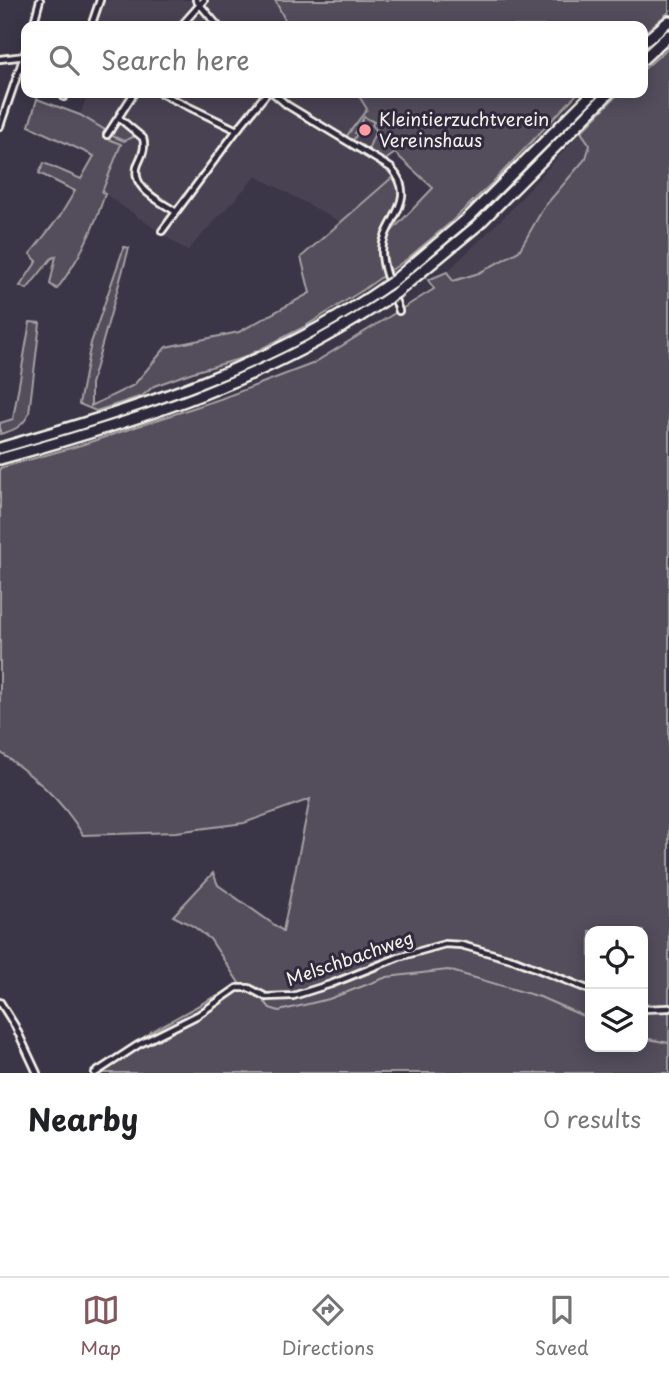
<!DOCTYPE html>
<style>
body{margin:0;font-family:"Playpen Sans",sans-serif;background:#f6f6f6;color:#202124}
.controls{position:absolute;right:21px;bottom:21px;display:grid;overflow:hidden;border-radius:14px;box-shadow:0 4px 18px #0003}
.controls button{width:63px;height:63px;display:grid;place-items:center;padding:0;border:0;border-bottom:2px solid #e0e0e0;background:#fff;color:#202124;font:35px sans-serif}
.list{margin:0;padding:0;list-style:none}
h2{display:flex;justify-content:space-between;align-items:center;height:91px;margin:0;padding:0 28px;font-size:30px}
h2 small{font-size:23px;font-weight:400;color:#757577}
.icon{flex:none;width:38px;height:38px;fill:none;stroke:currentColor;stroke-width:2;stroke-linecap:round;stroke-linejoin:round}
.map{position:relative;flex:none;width:669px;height:1073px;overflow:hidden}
.search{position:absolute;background:#fff;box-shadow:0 4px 18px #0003;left:21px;right:21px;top:21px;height:77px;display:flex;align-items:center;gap:18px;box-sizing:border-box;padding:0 24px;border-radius:14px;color:#757577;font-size:26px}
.sheet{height:203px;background:#fff}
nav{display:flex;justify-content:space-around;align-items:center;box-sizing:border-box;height:98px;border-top:2px solid #e0e0e0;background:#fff;font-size:19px;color:#757577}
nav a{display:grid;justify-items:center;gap:4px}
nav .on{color:#84575d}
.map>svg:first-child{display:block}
.built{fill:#484352}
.green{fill:#534e5c;stroke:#a4a0a2;stroke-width:2;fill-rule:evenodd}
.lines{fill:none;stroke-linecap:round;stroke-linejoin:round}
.stream{stroke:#aaa6a7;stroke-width:2}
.minor-casing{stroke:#f4f1e8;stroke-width:10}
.motorway-casing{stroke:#f4f1e8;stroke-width:14}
.minor{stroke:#2f2a3d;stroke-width:4.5}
.motorway{stroke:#2f2a3d;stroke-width:9}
.motorway-bridge-casing{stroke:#f4f1e8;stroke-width:14;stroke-linecap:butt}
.motorway-bridge{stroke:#2f2a3d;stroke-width:9}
.poi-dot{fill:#ff9aa2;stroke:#2f2a3d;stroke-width:2.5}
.labels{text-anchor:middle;stroke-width:6;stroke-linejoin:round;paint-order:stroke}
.poi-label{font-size:18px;fill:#f4f1e8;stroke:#2f2a3d;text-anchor:start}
.street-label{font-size:18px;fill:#f4f1e8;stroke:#2f2a3d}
</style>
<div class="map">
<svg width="669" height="1073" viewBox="0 0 669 1073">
<rect width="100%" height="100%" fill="#3b3647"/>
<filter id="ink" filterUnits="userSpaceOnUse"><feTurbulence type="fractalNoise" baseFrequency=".0143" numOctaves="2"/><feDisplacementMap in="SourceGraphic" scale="14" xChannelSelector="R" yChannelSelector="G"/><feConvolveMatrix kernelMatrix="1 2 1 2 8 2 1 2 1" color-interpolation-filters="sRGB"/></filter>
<g filter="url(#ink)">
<path class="built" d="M 102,0 L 275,0 L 288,26 L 94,26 Z
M 88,93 L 357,93 L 375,127 L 395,153 L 384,161 L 396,174 L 341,222 L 256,176 L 187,251 L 102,192 L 121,144 L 102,137 L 104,130 L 80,115 Z
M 581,132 L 590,145 L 586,158 L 544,207 L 519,251 L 479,273 L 453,281 L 447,272 L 505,216 Z"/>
<path class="green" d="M 275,0 L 669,0 L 669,12 L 643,34 L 643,26 L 288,26 Z
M 669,47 L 669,1073 L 98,1073 L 152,1031 L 212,998 L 243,989 L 210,939 L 193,926 L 173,916 L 213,873 L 218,885 L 283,931 L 310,799 L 244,823 L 176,832 L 83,835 C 61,798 34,777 0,752 L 0,468 L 81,445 L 220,399 L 312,364 L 434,289 L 428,280 L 447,272 L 453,281 L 479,273 L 519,251 L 544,207 L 586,158 L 590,145 L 581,132 L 619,93 L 643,93 L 643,70 ZM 590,931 L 643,931 L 643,1047 L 590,1047 Z
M 357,93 L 578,93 L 492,183 L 450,223 L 407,259 L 363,290 L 304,327 L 243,358 L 193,372 L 154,386 L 142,396 L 96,411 L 79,404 L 91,343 L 124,247 L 129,248 L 91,384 L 91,406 L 134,385 L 166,347 L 239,332 L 310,293 L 301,257 L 396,174 L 402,197 L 384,239 L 433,188 L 395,153 L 384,161 L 368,150 L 376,130 L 372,125 L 374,122 L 364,117 L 355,133 L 357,134 L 353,141 L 346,137 L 367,109 Z
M 37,99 L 80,115 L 105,130 L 103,137 L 121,144 L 102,192 L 105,194 C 94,229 79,260 57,289 L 50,284 L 56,256 L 51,259 L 27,289 L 20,286 L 37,261 L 30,254 L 60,216 L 75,191 L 39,173 L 44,163 L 81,179 L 94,156 L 29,126 Z
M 120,123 L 138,135 L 124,141 L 112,136 L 114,132 L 112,130 Z
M 30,322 L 40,323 L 29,413 C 24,426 13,431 0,434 L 0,423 L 13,419 Z"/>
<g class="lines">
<path class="stream" d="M 264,1001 L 270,1008 L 279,1011 L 329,999 L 387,977 L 448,970 L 540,997 L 590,1019
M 643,1038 L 669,1043"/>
<defs>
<path id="minor" d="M 196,0 L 218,26
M 33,26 L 40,0
M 91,26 L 100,0
M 181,26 L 204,0
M 0,59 L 26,56
M 160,93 L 237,130 L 267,93
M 273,93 L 287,105 L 391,168 C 421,201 381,222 382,253 C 383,273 393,292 399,311
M 64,97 L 66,93
M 119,118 L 143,138 C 146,148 142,155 138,164 C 129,188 160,201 176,212
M 0,126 L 26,50
M 107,135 L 134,93
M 162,231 L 237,130
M 0,1002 L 15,1026 L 37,1073
M 643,1009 L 669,1008
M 95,1073 L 138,1045 L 198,1015 L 237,988 L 249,988 L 266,997 L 293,996 L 331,984 L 399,957 L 445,944 L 461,945 L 515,960 L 590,990"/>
<path id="motorway" d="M 643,43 L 669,21
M 643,59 L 669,35
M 392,282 L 469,217 L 593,93
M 396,293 L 478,225 L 609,93
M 0,448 C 137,408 267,369 386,286
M 0,459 C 141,420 268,380 390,297"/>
</defs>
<use href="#minor" class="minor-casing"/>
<use href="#motorway" class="motorway-casing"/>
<use href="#minor" class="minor"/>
<use href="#motorway" class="motorway"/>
<defs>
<path id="motorway-bridge" d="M 386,286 L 392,282
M 390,297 L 396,293"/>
</defs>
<use href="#motorway-bridge" class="motorway-bridge-casing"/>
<use href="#motorway-bridge" class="motorway-bridge"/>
</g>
</g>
<circle class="poi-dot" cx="365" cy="130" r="7"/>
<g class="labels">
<g class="poi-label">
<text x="379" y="126">Kleintierzuchtverein<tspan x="379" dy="21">Vereinshaus</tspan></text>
</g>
<g class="street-label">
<text transform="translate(350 959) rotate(-19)" y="6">Melschbachweg</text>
</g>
</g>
</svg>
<div class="controls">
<button><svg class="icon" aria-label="locate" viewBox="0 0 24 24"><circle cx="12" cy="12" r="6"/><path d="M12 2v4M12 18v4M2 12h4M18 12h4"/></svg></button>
<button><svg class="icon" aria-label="layers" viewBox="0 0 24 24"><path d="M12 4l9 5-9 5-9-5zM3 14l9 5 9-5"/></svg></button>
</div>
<div class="search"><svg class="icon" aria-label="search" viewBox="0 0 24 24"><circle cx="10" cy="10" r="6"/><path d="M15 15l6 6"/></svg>Search here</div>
</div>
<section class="sheet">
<h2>Nearby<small>0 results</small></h2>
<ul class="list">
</ul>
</section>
<nav>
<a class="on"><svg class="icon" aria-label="map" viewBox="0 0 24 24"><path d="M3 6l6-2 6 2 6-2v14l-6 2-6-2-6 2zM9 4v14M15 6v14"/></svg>Map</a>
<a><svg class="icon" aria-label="directions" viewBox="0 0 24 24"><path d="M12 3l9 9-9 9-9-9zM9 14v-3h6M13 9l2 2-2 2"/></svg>Directions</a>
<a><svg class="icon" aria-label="saved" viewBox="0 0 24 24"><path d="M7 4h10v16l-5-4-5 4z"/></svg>Saved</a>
</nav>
